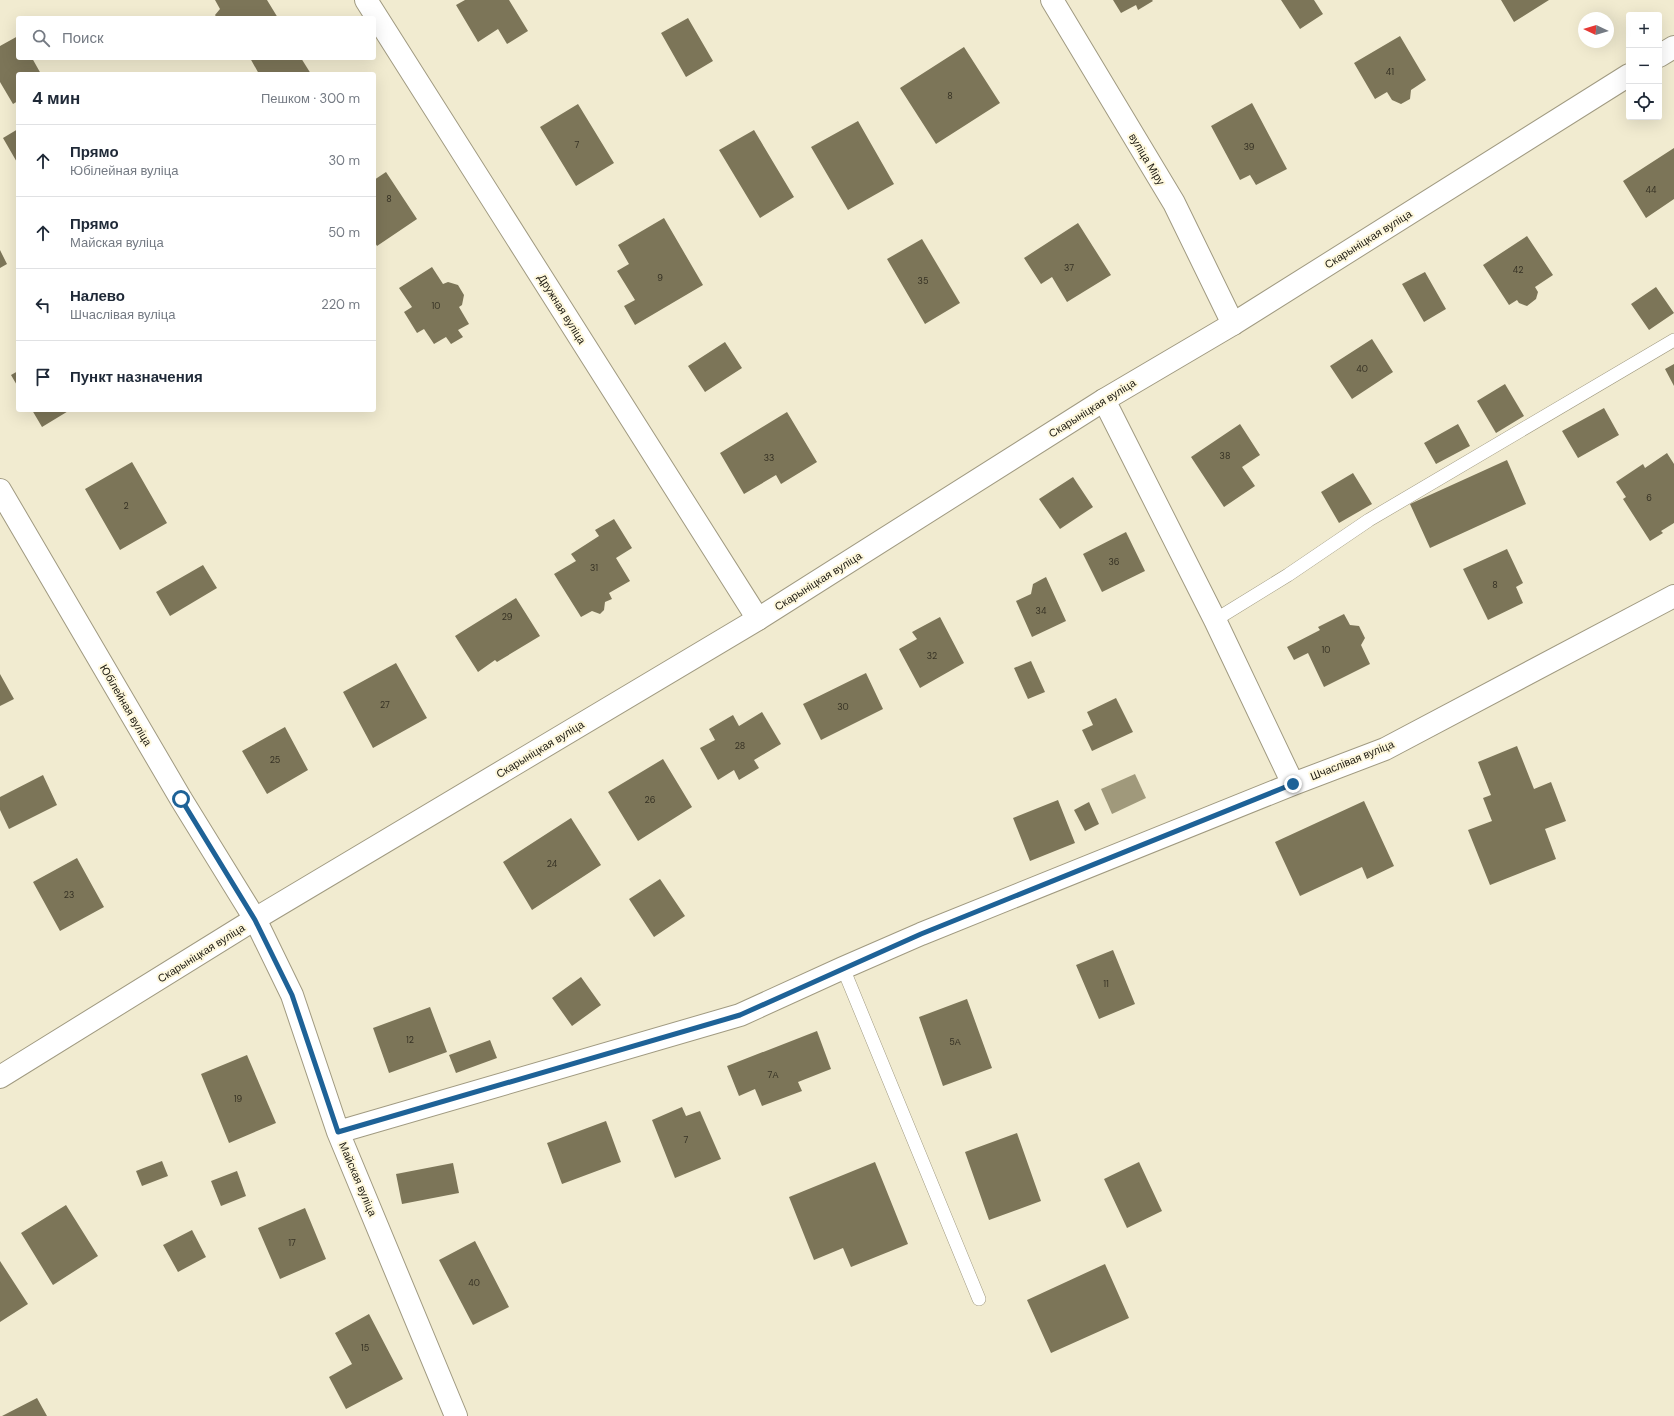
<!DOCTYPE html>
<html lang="ru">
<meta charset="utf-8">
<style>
body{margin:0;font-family:"DM Sans",sans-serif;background:#f6f6f7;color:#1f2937}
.controls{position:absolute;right:12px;top:12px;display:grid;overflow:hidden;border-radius:4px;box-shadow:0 4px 16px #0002}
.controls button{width:36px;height:36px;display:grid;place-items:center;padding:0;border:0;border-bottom:1px solid #e0e1e3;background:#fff;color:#1f2937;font:20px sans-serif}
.compass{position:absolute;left:1578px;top:12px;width:36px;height:36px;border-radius:50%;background:#fff;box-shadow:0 4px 16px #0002;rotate:274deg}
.stop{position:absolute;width:12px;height:12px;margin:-9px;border:3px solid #1e6297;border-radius:50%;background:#fff}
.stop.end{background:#1e6297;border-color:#fff;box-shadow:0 1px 4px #0008}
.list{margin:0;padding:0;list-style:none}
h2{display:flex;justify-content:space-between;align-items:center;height:52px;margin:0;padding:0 16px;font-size:17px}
h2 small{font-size:13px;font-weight:400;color:#747a83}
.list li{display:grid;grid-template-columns:26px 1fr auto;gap:12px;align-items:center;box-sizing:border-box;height:72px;padding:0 16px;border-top:1px solid #e0e1e3}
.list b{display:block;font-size:15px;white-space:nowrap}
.list p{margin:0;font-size:13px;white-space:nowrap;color:#747a83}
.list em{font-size:13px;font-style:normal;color:#747a83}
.icon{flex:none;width:22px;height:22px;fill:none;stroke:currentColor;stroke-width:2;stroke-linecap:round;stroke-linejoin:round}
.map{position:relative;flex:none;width:1674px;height:1416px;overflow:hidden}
.search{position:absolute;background:#fff;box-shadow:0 4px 16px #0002;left:16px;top:16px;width:360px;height:44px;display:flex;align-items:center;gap:10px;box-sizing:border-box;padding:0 14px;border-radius:4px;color:#747a83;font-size:15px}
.panel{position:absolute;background:#fff;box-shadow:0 4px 16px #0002;left:16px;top:72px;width:360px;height:340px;border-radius:4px}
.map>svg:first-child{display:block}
.water{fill:#a0997b}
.building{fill:#7c7558}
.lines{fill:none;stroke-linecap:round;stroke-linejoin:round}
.service-casing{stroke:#a09a81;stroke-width:14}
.minor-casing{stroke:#a09a81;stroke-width:24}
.tertiary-casing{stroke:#a09a81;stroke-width:24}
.service{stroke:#fff;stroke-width:13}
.minor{stroke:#fff;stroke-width:22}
.tertiary{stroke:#fff;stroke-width:22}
.route{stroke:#1e6297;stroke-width:5}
.labels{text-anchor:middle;stroke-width:4;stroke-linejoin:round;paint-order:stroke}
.number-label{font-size:9px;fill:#363224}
.street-label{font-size:11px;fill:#1e1b12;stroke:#fef8dd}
</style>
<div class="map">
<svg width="1674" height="1416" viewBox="0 0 1674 1416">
<rect width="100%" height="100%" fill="#f1ebd0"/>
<path class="water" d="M 1135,774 L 1146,798 L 1112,814 L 1101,789 Z"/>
<path class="building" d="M 215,0 L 267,0 L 278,18 L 217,18 L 215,15 L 220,9 Z
M 465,0 L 509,0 L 528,31 L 507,44 L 498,29 L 478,42 L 456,5 Z
M 1113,0 L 1152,0 L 1153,1 L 1138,10 L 1136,5 L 1121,13 Z
M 1281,0 L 1314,0 L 1323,14 L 1300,29 Z
M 1501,0 L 1549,0 L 1514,22 Z
M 688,18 L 713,61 L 686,77 L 661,33 Z
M 18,36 L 18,58 L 32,58 L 41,74 L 18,74 L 18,101 L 13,104 L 0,82 L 0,46 Z
M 1400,36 L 1426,80 L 1411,90 L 1410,99 L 1401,104 L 1392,100 L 1387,92 L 1375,99 L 1354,63 Z
M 964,47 L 1000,103 L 936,144 L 900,88 Z
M 250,58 L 301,58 L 311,74 L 259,74 Z
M 1252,103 L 1287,169 L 1256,185 L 1250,175 L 1240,180 L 1211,126 Z
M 578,104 L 614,163 L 576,186 L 540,127 Z
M 858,121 L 894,184 L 848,210 L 811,147 Z
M 18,129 L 18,164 L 3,138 Z
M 754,130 L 794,197 L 760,218 L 719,150 Z
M 1674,148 L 1674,199 L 1646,218 L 1623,181 Z
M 386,172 L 417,219 L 377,246 L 374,241 L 374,180 Z
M 664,218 L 703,285 L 635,325 L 624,306 L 635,300 L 617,271 L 629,264 L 618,245 Z
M 1078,223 L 1111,275 L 1067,302 L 1052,277 L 1041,284 L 1024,258 Z
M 1527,236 L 1553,275 L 1535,287 L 1538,292 L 1536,299 L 1527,306 L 1519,303 L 1517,300 L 1509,305 L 1483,265 Z
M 922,239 L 960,303 L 925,324 L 887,259 Z
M 0,250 L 7,264 L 0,268 Z
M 432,267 L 443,284 L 448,282 L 458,285 L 464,295 L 462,305 L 459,307 L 469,324 L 458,330 L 463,337 L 451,344 L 446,337 L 434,344 L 424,329 L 417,333 L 404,312 L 412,307 L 399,288 Z
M 1425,272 L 1446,309 L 1424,322 L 1402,284 Z
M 1656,287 L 1674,313 L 1649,330 L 1631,304 Z
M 1372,339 L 1393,372 L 1352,399 L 1330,366 Z
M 725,342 L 742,368 L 705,392 L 688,366 Z
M 1674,364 L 1674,386 L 1665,369 Z
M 18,371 L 18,387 L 11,375 Z
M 1505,384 L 1524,416 L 1496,433 L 1477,401 Z
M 1604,408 L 1619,435 L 1578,458 L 1562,431 Z
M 32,410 L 70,410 L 42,427 Z
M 787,412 L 817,462 L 781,484 L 776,475 L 744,494 L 720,453 Z
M 1240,424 L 1260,455 L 1242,467 L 1255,486 L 1224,507 L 1191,457 Z
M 1458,424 L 1470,446 L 1436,464 L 1424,443 Z
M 1667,453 L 1674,464 L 1674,523 L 1661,531 L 1663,533 L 1650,541 L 1623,499 L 1626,497 L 1616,482 L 1643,464 L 1645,468 Z
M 1507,460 L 1526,504 L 1430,548 L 1410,504 Z
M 132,462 L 167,523 L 120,550 L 85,489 Z
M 1353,473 L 1372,504 L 1339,523 L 1321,492 Z
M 1073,477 L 1093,507 L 1060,529 L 1039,499 Z
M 614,519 L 632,548 L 616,558 L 630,581 L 609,593 L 612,599 L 605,602 L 604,610 L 600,614 L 592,611 L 581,617 L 554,574 L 576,561 L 571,554 L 599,536 L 595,530 Z
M 1126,532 L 1145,571 L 1102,592 L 1083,554 Z
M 1507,549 L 1523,583 L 1516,587 L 1523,603 L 1488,620 L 1463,569 Z
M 203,565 L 217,588 L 170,616 L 156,592 Z
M 1046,577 L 1066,621 L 1032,637 L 1016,601 L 1031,594 L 1033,584 Z
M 516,598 L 540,636 L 497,662 L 495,660 L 478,672 L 455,636 Z
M 1344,614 L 1350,625 L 1359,626 L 1365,638 L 1361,645 L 1370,664 L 1324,687 L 1308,653 L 1294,660 L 1287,647 L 1320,630 L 1318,627 Z
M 940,617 L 964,663 L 920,688 L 899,649 L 917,639 L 912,632 Z
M 1031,661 L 1045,692 L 1028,699 L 1014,668 Z
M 396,663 L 427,718 L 373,748 L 343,692 Z
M 866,673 L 883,709 L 821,740 L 803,704 Z
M 0,674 L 14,699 L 0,706 Z
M 1116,698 L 1133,732 L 1092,751 L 1082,730 L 1093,725 L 1087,712 Z
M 762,712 L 781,744 L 754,760 L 759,768 L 739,780 L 734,770 L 718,780 L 700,748 L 715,740 L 709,729 L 733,715 L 739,726 Z
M 285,727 L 308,770 L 267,794 L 242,751 Z
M 1517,746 L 1534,789 L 1551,782 L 1566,821 L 1545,829 L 1556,859 L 1490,885 L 1468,830 L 1492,821 L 1483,798 L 1491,795 L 1478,762 Z
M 663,759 L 692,807 L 638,841 L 608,792 Z
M 43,775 L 57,805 L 9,829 L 0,810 L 0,797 Z
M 1058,800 L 1075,843 L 1030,861 L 1013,818 Z
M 1364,801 L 1394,866 L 1367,879 L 1362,867 L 1300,896 L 1275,842 Z
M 1089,802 L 1099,824 L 1085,831 L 1074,810 Z
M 571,818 L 601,865 L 532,910 L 503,862 Z
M 77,858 L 104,907 L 60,931 L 33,882 Z
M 660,879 L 685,916 L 654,937 L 629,899 Z
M 1113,950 L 1135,1004 L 1099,1019 L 1076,965 Z
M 581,977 L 601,1005 L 572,1026 L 552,998 Z
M 967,999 L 992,1068 L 943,1086 L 919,1017 Z
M 430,1007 L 447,1052 L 389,1073 L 373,1028 Z
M 817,1031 L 831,1069 L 798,1082 L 802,1091 L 762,1106 L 755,1089 L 739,1096 L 727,1066 Z
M 490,1040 L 497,1058 L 456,1073 L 449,1055 Z
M 247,1055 L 276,1123 L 229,1143 L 201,1074 Z
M 682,1107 L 686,1116 L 700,1111 L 721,1159 L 675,1178 L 652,1120 Z
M 606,1121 L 621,1162 L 562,1184 L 547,1143 Z
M 1017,1133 L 1041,1201 L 989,1220 L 965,1152 Z
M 162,1161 L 168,1176 L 142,1186 L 136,1171 Z
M 875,1162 L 908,1244 L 851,1267 L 843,1248 L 814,1260 L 789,1197 Z
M 1139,1162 L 1162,1211 L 1127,1228 L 1104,1179 Z
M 453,1163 L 459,1193 L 402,1204 L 396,1174 Z
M 237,1171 L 246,1196 L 221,1206 L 211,1181 Z
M 66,1205 L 98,1256 L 53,1285 L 21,1233 Z
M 305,1208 L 326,1259 L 280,1279 L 258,1228 Z
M 192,1230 L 206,1257 L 178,1272 L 163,1245 Z
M 475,1241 L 509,1307 L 473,1325 L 439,1260 Z
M 0,1261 L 28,1304 L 0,1322 Z
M 1105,1264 L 1129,1318 L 1051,1353 L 1027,1300 Z
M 369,1314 L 403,1379 L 346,1409 L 329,1377 L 352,1364 L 335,1333 Z
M 37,1398 L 47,1416 L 2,1416 Z"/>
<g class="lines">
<defs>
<path id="service" d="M 1215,620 L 1288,575 L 1369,520 L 1674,340
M 843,968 L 979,1299"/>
<path id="minor" d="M 366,0 L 758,619
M 1052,0 L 1174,203 L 1233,324
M 1104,400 L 1215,620 L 1293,784
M 0,490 L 181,799 L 255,919 L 292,995 L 338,1132 L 456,1416
M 338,1132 L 740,1015 L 843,968 L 921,934 L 1293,784 L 1385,749 L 1674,596"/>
<path id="tertiary" d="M 1659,56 L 1674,47
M 0,1077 L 255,919 L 758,619 L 1104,400 L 1233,324 L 1629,75"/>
</defs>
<use href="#service" class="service-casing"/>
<use href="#minor" class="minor-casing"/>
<use href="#tertiary" class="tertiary-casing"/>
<use href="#service" class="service"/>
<use href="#minor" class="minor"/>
<use href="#tertiary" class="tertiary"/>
</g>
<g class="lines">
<path class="route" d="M 181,799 L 255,920 L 292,995 L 338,1132 L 740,1015 L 921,934 L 1293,784"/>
</g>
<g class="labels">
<g class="number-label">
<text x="1390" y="75">41</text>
<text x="950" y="99">8</text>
<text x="577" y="148">7</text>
<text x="1249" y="150">39</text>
<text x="1651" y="193">44</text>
<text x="389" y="202">8</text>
<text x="1069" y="271">37</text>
<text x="1518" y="273">42</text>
<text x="660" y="281">9</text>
<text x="923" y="284">35</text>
<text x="436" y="309">10</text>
<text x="1362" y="372">40</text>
<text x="1225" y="459">38</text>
<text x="769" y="461">33</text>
<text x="1649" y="501">6</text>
<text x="126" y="509">2</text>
<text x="1114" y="565">36</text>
<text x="594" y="571">31</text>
<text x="1495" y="588">8</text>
<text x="1041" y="614">34</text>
<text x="507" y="620">29</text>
<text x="1326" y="653">10</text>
<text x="932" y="659">32</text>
<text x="385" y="708">27</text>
<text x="843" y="710">30</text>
<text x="740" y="749">28</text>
<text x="275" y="763">25</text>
<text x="650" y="803">26</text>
<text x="552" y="867">24</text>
<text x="69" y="898">23</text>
<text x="1106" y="987">11</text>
<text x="410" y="1043">12</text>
<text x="955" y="1045">5А</text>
<text x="773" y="1078">7А</text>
<text x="238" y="1102">19</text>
<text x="686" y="1143">7</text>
<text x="292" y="1246">17</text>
<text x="474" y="1286">40</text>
<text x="365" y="1351">15</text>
</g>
<g class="street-label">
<text transform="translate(1147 159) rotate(59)" y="4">вуліца Міру</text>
<text transform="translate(1368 239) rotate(-32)" y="4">Скарыніцкая вуліца</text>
<text transform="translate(562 309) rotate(58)" y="4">Дружная вуліца</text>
<text transform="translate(1092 408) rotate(-32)" y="4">Скарыніцкая вуліца</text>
<text transform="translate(818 581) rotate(-32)" y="4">Скарыніцкая вуліца</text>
<text transform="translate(126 705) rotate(60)" y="4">Юбілейная вуліца</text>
<text transform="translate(540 749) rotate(-31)" y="4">Скарыніцкая вуліца</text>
<text transform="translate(1352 760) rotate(-22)" y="4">Шчаслівая вуліца</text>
<text transform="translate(201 953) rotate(-32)" y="4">Скарыніцкая вуліца</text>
<text transform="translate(358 1179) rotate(67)" y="4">Майская вуліца</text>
</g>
</g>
</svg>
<div class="controls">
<button>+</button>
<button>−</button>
<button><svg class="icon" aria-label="locate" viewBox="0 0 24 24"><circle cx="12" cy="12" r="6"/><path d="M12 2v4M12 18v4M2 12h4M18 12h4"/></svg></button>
</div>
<svg class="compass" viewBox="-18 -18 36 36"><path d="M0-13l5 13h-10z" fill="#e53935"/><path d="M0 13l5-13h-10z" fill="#747a83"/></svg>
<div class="stop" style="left:181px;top:799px"></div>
<div class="stop end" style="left:1293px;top:784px"></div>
<div class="search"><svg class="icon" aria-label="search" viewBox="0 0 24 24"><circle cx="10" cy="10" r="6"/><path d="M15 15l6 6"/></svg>Поиск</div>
<section class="panel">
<h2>4 мин<small>Пешком · 300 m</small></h2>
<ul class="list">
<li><svg class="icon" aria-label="ahead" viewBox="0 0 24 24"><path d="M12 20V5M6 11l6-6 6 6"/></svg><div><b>Прямо</b><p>Юбілейная вуліца</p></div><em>30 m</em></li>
<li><svg class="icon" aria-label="ahead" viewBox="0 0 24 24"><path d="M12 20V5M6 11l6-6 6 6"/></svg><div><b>Прямо</b><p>Майская вуліца</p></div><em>50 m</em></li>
<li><svg class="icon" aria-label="left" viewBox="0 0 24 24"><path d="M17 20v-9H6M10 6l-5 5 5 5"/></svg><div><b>Налево</b><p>Шчаслівая вуліца</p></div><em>220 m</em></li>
<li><svg class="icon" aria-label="arrive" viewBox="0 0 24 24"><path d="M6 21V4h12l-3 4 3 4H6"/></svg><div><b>Пункт назначения</b></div></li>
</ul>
</section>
</div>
